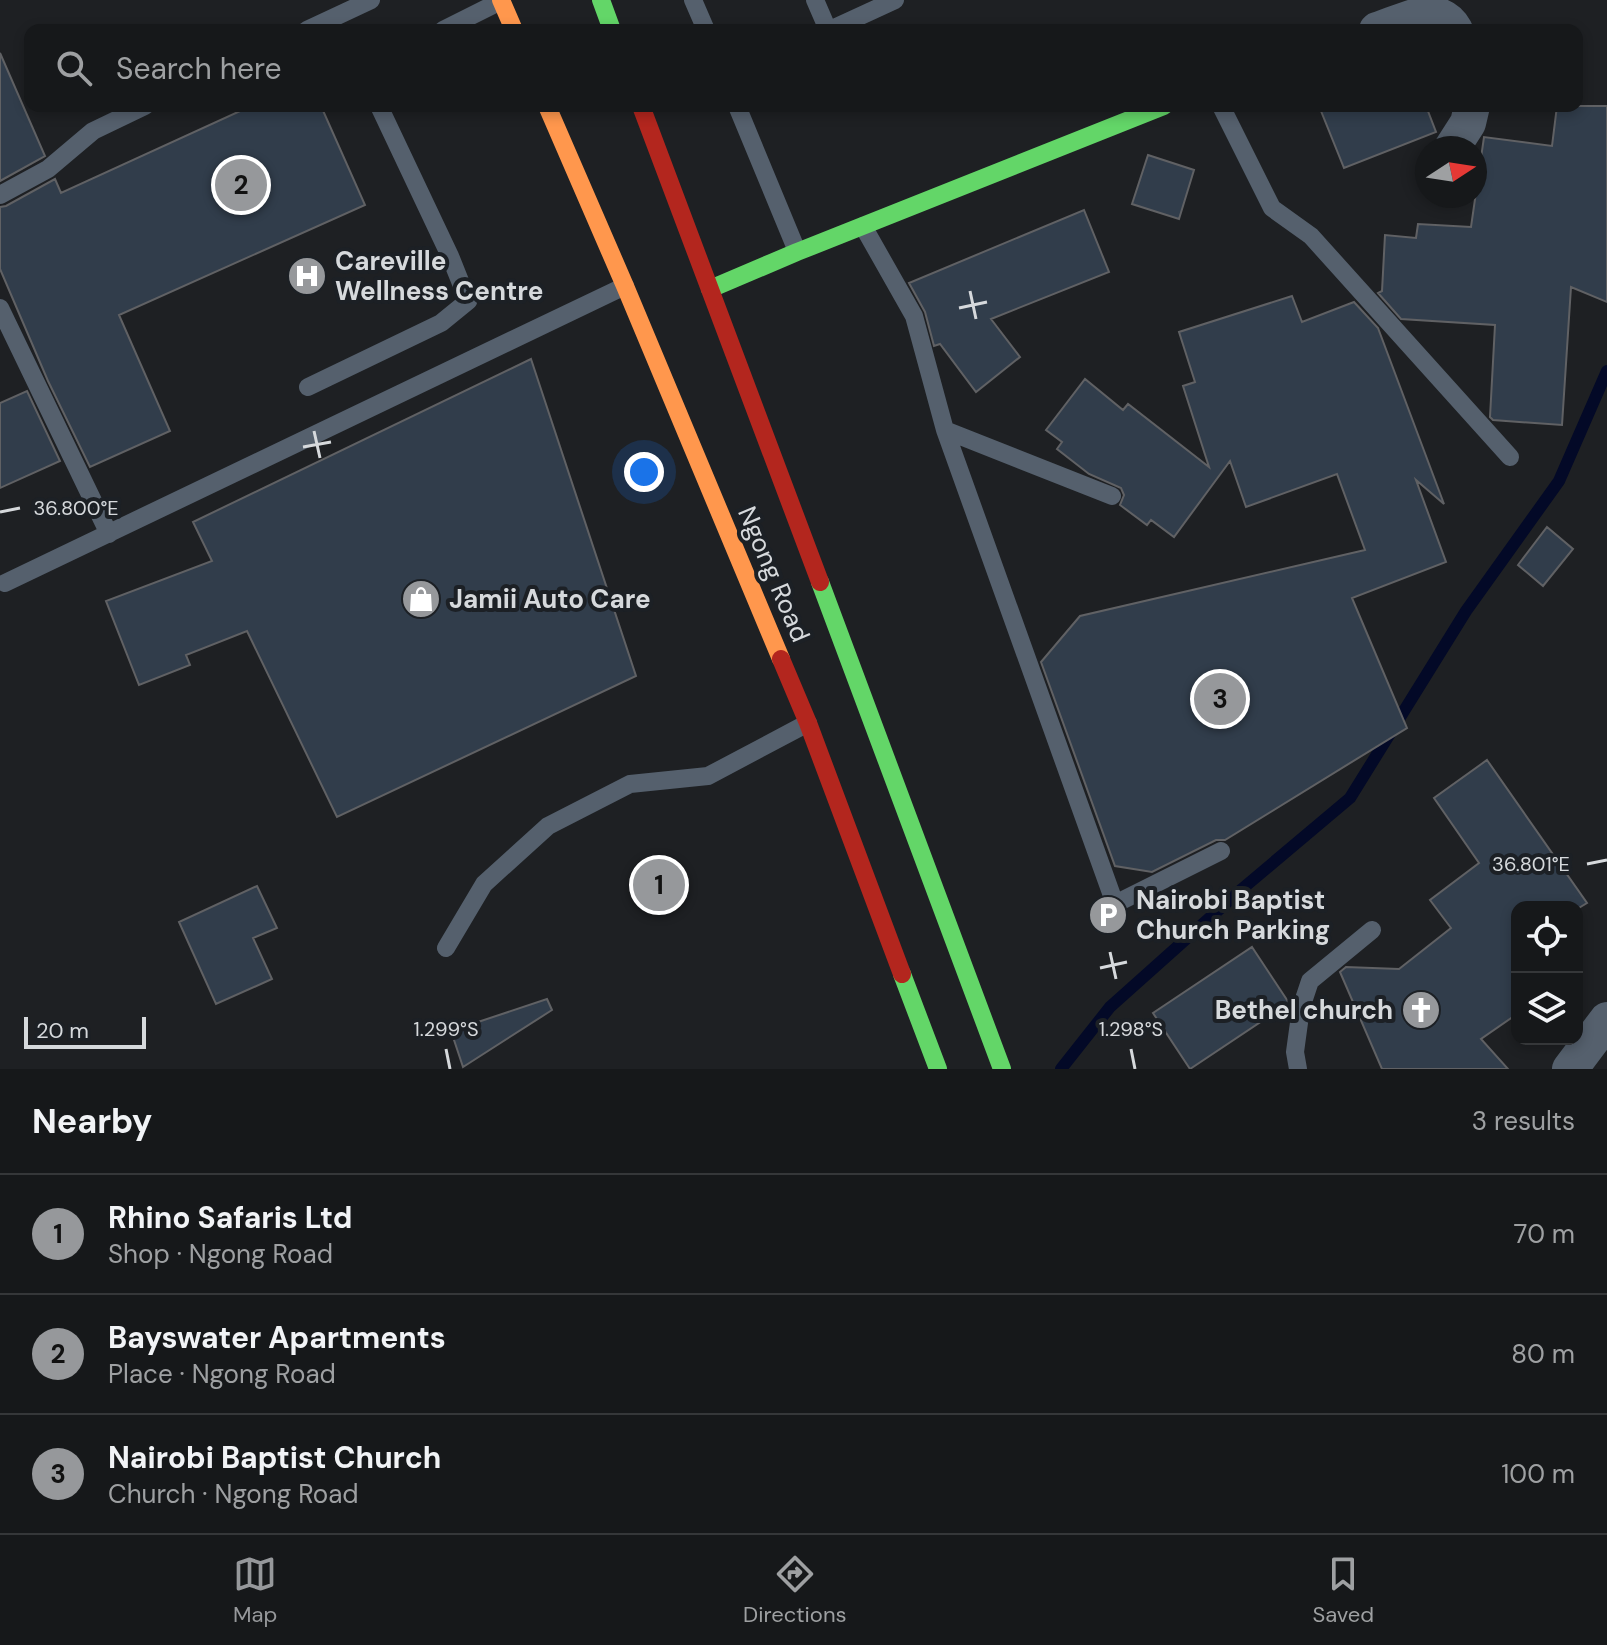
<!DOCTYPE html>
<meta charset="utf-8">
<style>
body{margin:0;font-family:"DM Sans",sans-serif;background:#232527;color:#f1f3f6}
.controls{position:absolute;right:24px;bottom:24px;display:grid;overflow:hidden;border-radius:16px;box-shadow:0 4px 12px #0003}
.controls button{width:72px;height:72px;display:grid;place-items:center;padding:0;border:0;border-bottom:2px solid #353739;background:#16181a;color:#f1f3f6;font:40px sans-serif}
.compass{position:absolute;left:1415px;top:136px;width:72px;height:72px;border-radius:50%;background:#16181a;box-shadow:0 4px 12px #0003;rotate:78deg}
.scale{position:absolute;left:24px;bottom:20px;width:122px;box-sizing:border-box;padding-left:8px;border:4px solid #d6d9dc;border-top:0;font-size:22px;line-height:28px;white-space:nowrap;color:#d6d9dc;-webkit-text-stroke:6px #1c2025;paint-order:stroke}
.you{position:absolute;left:644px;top:472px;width:28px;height:28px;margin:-20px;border:6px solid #fff;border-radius:50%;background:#1a73e8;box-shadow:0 0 0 12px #1a73e833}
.badge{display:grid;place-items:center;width:52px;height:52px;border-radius:50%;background:#96989b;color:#111;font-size:26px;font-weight:700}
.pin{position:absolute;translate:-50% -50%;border:4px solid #fff;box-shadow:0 2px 8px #0006}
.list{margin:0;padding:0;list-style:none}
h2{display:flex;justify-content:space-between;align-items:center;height:104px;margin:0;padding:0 32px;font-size:34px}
h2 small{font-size:26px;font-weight:400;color:#9ea0a2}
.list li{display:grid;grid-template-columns:52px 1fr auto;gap:24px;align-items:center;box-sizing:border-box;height:120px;padding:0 32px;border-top:2px solid #353739}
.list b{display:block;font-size:30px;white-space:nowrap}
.list p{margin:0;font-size:26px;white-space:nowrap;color:#9ea0a2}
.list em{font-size:26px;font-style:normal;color:#9ea0a2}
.icon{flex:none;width:44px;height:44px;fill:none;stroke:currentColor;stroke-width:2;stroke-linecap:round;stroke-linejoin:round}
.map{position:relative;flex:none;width:1607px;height:1069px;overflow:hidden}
.search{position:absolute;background:#16181a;box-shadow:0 4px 12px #0003;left:24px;right:24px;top:24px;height:88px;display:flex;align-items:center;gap:20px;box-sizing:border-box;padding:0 28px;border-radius:16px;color:#9ea0a2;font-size:30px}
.sheet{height:464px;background:#16181a}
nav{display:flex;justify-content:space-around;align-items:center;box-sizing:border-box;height:112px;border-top:2px solid #353739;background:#16181a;font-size:22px;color:#9ea0a2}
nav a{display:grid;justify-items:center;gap:4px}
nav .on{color:#96989b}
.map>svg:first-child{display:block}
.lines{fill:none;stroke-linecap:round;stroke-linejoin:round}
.stream{stroke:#030927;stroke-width:12}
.building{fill:#313d4b;stroke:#606164;stroke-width:2}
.lane{stroke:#55606d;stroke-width:18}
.street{stroke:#55606d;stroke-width:36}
.fast{stroke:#63d668;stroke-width:18}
.slow{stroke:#ff974d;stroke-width:18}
.jam{stroke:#b3261e;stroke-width:18}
.ticks{fill:none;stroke:#d6d9dc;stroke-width:3}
.labels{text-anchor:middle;stroke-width:8;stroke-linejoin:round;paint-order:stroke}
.poi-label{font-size:26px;font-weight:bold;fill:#d6d9dc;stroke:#1c2025;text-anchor:start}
.street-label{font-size:26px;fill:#d6d9dc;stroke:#1c2025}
.ticks-label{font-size:20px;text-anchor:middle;fill:#d6d9dc;stroke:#1c2025;stroke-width:8;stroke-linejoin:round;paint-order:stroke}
</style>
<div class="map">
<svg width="1607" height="1069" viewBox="0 0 1607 1069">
<rect width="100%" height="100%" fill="#1e2023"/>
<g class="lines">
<path class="stream" d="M 1061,1069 L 1110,1007 L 1242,889 L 1350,798 L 1466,611 L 1559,481 L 1607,371"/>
</g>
<path class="building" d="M 0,53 L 45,156 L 0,181 Z
M 251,106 L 321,106 L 365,205 L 119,315 L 170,431 L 90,467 L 48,381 L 0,269 L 0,207 L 6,206 L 55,179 L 61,193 Z
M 1319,106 L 1426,106 L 1436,132 L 1344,168 Z
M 1557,106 L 1607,106 L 1607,302 L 1571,287 L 1562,425 L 1493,420 L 1490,417 L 1495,325 L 1401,319 L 1378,293 L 1382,291 L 1385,235 L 1416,238 L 1418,224 L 1471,227 L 1484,137 L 1552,146 Z
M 1148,155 L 1194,170 L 1179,219 L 1132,204 Z
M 1084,210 L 1109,272 L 991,319 L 1020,357 L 976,392 L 940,344 L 934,346 L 925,312 L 909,283 Z
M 1292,296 L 1302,322 L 1354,302 L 1378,328 L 1444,504 L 1416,480 L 1446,562 L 1352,598 L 1407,728 L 1225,840 L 1216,840 L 1152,872 L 1115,866 L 1041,662 L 1080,616 L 1365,550 L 1337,474 L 1246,507 L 1230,461 L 1174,537 L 1151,520 L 1147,525 L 1120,505 L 1124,495 L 1121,488 L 1089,474 L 1057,449 L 1062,442 L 1046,430 L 1085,379 L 1123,410 L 1128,404 L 1209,467 L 1183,386 L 1195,382 L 1179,332 Z
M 531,359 L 636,676 L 337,817 L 247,631 L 186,655 L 190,665 L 139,685 L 106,601 L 212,561 L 193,522 Z
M 27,391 L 60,461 L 0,488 L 0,403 Z
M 1547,527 L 1573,549 L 1543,586 L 1518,565 Z
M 1487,760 L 1587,903 L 1577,909 L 1577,907 L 1517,907 L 1517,1014 L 1481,1039 L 1508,1069 L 1382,1069 L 1340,972 L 1346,967 L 1399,969 L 1451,928 L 1430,900 L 1479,863 L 1434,798 Z
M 257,886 L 277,928 L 253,938 L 272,979 L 216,1004 L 179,922 Z
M 1252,947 L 1289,1003 L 1190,1069 L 1153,1013 Z
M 547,999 L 552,1010 L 463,1067 L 451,1031 Z"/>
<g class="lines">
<path class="lane" d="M 693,0 L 706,30
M 815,0 L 828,30
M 307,30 L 371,0
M 443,30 L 501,1
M 830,30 L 895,0
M 737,106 L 797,251
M 1221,106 L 1272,208 L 1311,236 L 1510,457
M 0,195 L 48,169 L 93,131 L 145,106
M 863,226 L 914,316 L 945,430 L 1115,904 L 1221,851
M 0,308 L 109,534
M 308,387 L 441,323 L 468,301 L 450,256 L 379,106
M 945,430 L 1112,496
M 5,583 L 625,286
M 446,948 L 484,884 L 548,826 L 630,784 L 708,776 L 808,723
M 1298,1069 L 1295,1052 L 1301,1008 L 1310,981 L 1372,930"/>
<path class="street" d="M 1377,30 C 1403,22 1438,0 1455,30
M 1452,148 L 1468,123 L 1472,106
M 1570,1069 L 1607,1020"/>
<path class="fast" d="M 601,0 L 612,30
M 710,289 L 797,252 L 1164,106
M 820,582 L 1002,1069
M 902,974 L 938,1069"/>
<path class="slow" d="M 501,0 L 514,30
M 547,106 L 625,286 L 781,659"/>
<path class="jam" d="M 641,106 L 820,582
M 781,659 L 808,723 L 902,974"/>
</g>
<path class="ticks" d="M 970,291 L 976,319M 959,308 L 987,302M 314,431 L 320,458M 303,447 L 331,442M 0,512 L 20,508M 1587,864 L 1607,860M 1110,952 L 1116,979M 1100,968 L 1127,962M 446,1049 L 450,1069M 1131,1049 L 1135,1069"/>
<defs>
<symbol id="hospital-disc" viewBox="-11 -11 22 22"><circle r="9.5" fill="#96989b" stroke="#1c2025"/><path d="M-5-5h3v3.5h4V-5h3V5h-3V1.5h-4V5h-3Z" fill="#fff"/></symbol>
<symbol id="shop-disc" viewBox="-11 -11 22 22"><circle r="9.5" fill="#96989b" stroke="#1c2025"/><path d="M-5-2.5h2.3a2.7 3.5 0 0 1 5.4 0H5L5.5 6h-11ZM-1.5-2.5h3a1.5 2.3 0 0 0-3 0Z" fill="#fff"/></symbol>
<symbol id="parking-disc" viewBox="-11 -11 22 22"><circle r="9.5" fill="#96989b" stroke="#1c2025"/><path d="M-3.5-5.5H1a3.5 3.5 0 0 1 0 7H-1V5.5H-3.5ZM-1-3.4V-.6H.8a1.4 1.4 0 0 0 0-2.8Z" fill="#fff"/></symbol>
<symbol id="church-disc" viewBox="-11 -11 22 22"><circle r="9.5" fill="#96989b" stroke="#1c2025"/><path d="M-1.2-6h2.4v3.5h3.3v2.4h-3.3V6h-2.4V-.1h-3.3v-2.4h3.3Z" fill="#fff"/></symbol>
</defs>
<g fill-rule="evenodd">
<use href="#hospital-disc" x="285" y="254" width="44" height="44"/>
<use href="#shop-disc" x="399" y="577" width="44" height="44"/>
<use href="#parking-disc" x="1086" y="893" width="44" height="44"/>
<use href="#church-disc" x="1399" y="988" width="44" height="44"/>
</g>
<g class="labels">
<g class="poi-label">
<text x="335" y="270">Careville<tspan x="335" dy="30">Wellness Centre</tspan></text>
<text x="449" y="608">Jamii Auto Care</text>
<text x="1136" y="909">Nairobi Baptist<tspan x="1136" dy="30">Church Parking</tspan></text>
<text x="1393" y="1019" text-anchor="end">Bethel church</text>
</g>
<g class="street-label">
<text transform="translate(774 574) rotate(67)" y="9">Ngong Road</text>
</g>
</g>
<g class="ticks-label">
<text x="76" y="515">36.800°E</text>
<text x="1531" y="871">36.801°E</text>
<text x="446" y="1036">1.299°S</text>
<text x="1131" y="1036">1.298°S</text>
</g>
</svg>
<div class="controls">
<button><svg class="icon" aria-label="locate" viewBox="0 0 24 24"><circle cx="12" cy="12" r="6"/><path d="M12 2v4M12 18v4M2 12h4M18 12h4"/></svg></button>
<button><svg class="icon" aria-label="layers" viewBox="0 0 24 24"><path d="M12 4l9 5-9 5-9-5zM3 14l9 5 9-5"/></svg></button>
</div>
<svg class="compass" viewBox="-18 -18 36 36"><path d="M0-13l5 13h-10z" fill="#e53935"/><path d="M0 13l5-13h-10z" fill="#9ea0a2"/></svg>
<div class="scale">20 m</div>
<div class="you"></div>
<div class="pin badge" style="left:659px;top:885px">1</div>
<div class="pin badge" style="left:241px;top:185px">2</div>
<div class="pin badge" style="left:1220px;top:699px">3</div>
<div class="search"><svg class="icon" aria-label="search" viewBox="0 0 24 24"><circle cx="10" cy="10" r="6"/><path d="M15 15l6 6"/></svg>Search here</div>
</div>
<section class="sheet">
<h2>Nearby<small>3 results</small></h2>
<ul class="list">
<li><span class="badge">1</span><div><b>Rhino Safaris Ltd</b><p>Shop · Ngong Road</p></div><em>70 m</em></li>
<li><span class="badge">2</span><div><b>Bayswater Apartments</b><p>Place · Ngong Road</p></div><em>80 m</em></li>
<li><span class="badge">3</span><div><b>Nairobi Baptist Church</b><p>Church · Ngong Road</p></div><em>100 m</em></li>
</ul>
</section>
<nav>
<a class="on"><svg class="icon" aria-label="map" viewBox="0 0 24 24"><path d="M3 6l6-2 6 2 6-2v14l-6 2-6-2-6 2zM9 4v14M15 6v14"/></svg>Map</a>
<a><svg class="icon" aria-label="directions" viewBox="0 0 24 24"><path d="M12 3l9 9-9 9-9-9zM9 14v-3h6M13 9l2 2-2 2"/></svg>Directions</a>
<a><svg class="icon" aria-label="saved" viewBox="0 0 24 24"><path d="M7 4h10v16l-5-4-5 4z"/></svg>Saved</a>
</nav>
